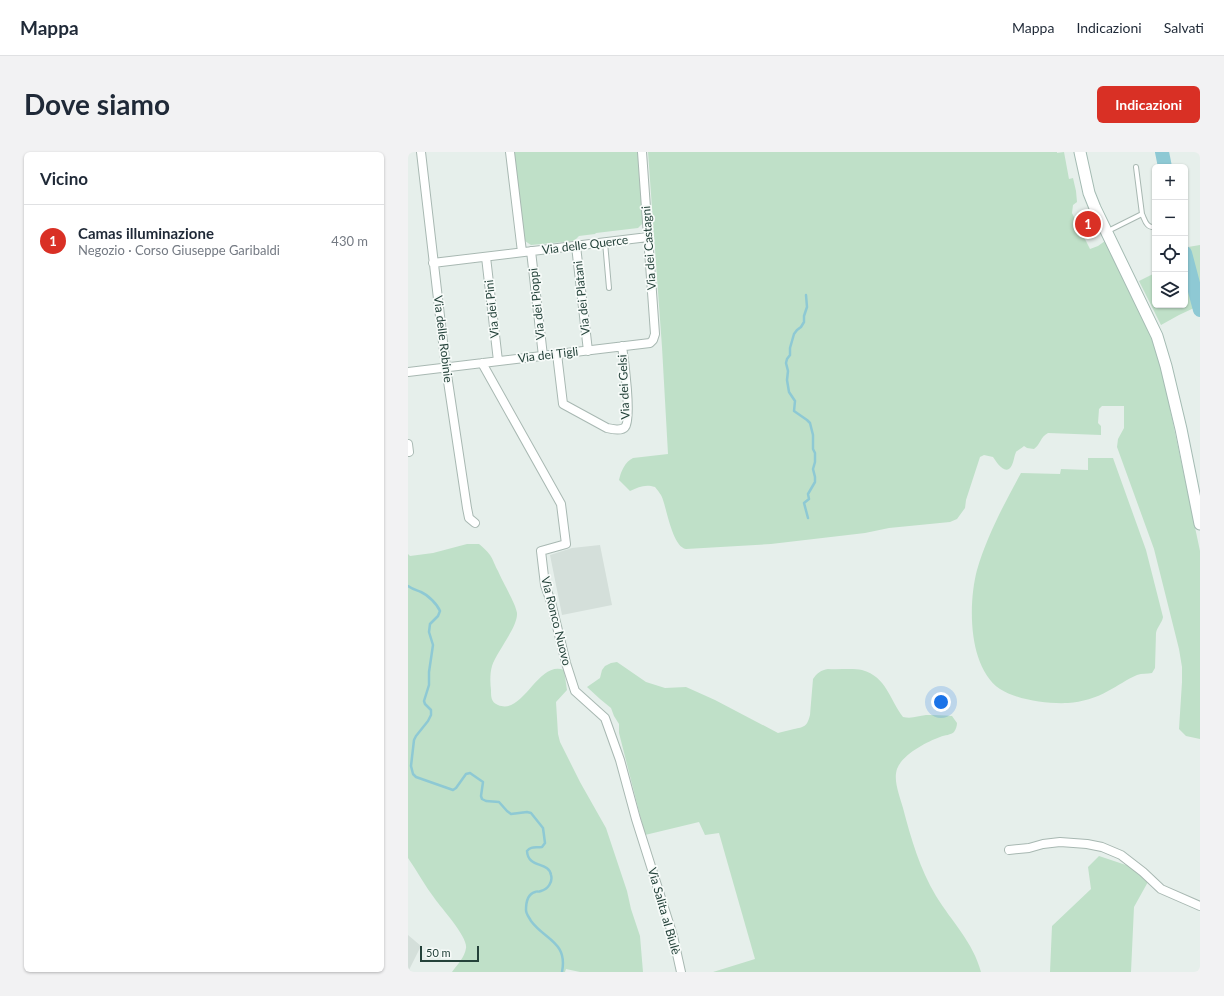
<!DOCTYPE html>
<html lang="it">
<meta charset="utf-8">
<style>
body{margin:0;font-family:Lato,sans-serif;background:#f2f2f3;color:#1f2937}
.controls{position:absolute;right:12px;top:12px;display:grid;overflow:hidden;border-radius:6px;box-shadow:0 1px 3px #0004}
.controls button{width:36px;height:36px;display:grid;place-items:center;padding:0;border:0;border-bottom:1px solid #e0e1e3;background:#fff;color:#1f2937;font:20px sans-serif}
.scale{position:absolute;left:12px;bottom:10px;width:59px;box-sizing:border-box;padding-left:4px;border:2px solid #24423a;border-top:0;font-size:11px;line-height:14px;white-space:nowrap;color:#24423a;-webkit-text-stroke:3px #f7fbf9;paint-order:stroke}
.you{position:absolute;left:533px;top:550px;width:14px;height:14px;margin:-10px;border:3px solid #fff;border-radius:50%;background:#1a73e8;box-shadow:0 0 0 6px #1a73e833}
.badge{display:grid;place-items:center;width:26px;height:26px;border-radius:50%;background:#d93025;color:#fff;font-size:13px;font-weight:700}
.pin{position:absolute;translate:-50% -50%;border:2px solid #fff;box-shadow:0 1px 4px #0006}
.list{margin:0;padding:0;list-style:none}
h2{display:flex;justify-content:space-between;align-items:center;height:52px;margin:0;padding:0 16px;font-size:17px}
h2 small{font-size:13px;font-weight:400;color:#747a83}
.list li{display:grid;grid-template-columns:26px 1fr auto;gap:12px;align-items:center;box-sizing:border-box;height:72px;padding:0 16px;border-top:1px solid #e0e1e3}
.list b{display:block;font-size:15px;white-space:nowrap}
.list p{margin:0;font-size:13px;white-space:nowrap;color:#747a83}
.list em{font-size:13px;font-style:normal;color:#747a83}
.icon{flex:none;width:22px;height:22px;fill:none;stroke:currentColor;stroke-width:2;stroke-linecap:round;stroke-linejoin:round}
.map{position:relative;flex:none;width:792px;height:820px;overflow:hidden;border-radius:6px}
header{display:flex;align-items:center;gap:24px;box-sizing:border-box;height:56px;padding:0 20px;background:#fff;border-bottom:1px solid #e0e1e3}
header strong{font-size:19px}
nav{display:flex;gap:22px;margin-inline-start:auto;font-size:14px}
.intro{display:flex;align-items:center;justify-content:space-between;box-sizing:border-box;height:96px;padding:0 24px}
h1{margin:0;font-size:28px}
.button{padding:10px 18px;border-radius:6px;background:#d93025;color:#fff;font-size:14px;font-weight:700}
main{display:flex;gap:24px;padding:0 24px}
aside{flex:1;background:#fff;border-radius:6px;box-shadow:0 1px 3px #0004}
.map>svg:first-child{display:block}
.built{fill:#d4dfda}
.green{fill:#bfe0c8}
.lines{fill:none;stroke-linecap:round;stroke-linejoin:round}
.stream{stroke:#8ec9d4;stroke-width:2.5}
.river{stroke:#8ec9d4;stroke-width:14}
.service-casing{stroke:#a8b8b2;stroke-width:6}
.minor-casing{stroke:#a8b8b2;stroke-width:10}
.secondary-casing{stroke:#a4bbb3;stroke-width:13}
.service{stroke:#fff;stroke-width:4}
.minor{stroke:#fff;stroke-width:8}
.secondary{stroke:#fff;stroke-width:11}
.labels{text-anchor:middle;stroke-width:3.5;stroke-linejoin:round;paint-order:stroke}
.street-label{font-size:12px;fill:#24423a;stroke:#f7fbf9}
</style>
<header>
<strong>Mappa</strong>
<nav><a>Mappa</a><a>Indicazioni</a><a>Salvati</a></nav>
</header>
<div class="intro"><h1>Dove siamo</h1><a class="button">Indicazioni</a></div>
<main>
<aside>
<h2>Vicino<small></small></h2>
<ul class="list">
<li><span class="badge">1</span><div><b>Camas illuminazione</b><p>Negozio · Corso Giuseppe Garibaldi</p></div><em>430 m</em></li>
</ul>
</aside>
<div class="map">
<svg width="792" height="820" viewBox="0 0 792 820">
<rect width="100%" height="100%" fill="#e6efeb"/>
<path class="built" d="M 192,393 L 204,453 L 154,463 L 142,403 L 164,396 Z
M 0,783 L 13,794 L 0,820 Z"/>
<path class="green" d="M 106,0 L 230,0 L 235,71 L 230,76 L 188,81 L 187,82 L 171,84 L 166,89 L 123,93 L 117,89 Z
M 240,0 L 649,0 L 649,1 L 656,0 L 661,27 L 665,26 L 668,39 L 669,50 L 665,53 L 664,61 L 682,97 L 690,94 L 697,89 L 740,176 L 750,200 L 792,399 L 792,587 L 778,584 L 771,577 L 774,530 L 774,515 L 771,497 L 746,397 L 709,295 L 710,287 L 716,276 L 716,254 L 694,254 L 691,257 L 690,271 L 693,274 L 693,283 L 640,281 C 632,285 633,292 626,297 L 619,296 L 616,294 C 614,296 610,298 608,300 C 606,304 606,309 604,313 C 598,325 589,311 585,305 L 576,303 L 572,305 L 558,348 L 557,356 L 549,367 L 542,370 L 481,376 L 457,381 L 363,392 L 278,397 C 265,395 259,359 255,348 C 254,343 250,339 247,335 C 237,332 231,335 222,339 L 211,328 C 213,319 217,310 225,306 L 260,302 L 254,195 Z
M 792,93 L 792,141 L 780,95 Z
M 747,121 L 747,153 L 777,153 L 777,122 L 786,156 L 771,163 L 753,173 L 731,129 Z
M 680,306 L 705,306 L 738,398 L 755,465 C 754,471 749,475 748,481 L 747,516 L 744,521 C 739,522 734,521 729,523 C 719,527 710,534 700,539 C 688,546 674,550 660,551 C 639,552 609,548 592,537 C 560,515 560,452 569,418 C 579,384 596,352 613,321 L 652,322 L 653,317 L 680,318 Z
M 59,392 L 71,392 C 75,395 79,399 82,403 C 85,407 87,414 90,419 C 94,429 108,452 109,461 C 110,475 89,499 84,514 C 82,521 82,530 83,538 C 83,545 83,550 90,553 C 115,564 130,508 156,518 L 159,538 L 148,550 L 150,582 L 152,590 L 172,630 L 198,676 L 219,739 L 223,757 L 232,784 L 235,820 L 172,820 L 158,817 L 157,820 L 44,820 C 49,813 57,805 58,796 C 60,785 34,757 27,747 C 17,734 9,719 0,706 L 0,402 L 2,404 L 25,401 Z
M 209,510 L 238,530 L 257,536 L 278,535 L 307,548 L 370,581 C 375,580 381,578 386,577 C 396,575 399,575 402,563 L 405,527 C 409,521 413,518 420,517 C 430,518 444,516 454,518 C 479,525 481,547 495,565 C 504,567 510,564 518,563 C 527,563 535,563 544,564 L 549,571 C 549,574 548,577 546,580 C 543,583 537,583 532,585 C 518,590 494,603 489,617 C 485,629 492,645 495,656 C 503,687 512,717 528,744 C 544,770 565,790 573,820 L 305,820 L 347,807 L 311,681 L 297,683 L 291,670 L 237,683 L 211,581 L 211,572 L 206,564 L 203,556 L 192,547 L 179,535 L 192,526 L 194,518 L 197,514 L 203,511 Z
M 691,704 L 721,714 L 741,728 L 726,755 L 723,820 L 642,820 L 644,774 L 683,737 L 680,715 Z"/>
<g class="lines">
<path class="stream" d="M 398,143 L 399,155 L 396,164 L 396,170 L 393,175 L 389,178 L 386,182 L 382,196 L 382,203 L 379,207 L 378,211 L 380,219 L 379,228 L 381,240 L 387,249 L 386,259 L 399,268 L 402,271 L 405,283 L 405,297 L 407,301 L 407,310 L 405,317 L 407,325 L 407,330 L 400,342 L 401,347 L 396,351 L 400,366
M 0,434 C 4,437 8,438 13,440 C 20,443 29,452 32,459 L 30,464 L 22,472 L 21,480 L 25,493 L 21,520 L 21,533 L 16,549 L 17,552 L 23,558 L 23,563 L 20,569 L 8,584 L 6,588 L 3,614 L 5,622 L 8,625 L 45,638 L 48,636 L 58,622 L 62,621 L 75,630 L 73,644 L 74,647 L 78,649 L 91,650 L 99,659 L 103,662 L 119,660 L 123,661 L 135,676 L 137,691 L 134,695 C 127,696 123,694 119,699 C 120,717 141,709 143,723 C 145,730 140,737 133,739 C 127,741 132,738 127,740 C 120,742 118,751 118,758 C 118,762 121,765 123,769 C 137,788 160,790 154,820"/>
<path class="river" d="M 754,0 L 757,15
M 777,101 L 792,158"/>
<defs>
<path id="service" d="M 734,62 C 737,68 738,76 747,75
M 700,79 L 734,62 L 728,15
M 197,90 L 201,136"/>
<path id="minor" d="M 13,0 L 38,216 L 59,356 L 61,366 L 67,371
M 102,0 L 114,100
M 168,94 L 180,199
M 123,99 L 135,204
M 78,105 L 90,209
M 25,111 L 240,85
M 149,202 L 155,252 L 199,276 C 203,277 214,279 217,275 C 224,268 216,207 214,194
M 74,211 L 153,352 L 158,392 L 133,399 L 137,433 L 143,450 L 158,511 L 167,539 L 197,566 L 212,608 L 228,667 L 265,784 L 273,820
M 0,220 L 242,191 L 245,188 L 247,182 L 234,0
M 0,292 L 1,300
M 601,698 L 621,696 L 635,692 L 652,690 L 679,692 L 694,695 L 713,703 L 735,720 L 753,737 L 792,754"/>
<path id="secondary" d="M 672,0 L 681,41 L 687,56 L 749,184 L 758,214 L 773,277 L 792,372"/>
</defs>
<use href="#service" class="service-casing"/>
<use href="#minor" class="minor-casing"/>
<use href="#secondary" class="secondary-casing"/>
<use href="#service" class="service"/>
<use href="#minor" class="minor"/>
<use href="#secondary" class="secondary"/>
</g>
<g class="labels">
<g class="street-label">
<text transform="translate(177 93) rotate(-7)" y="4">Via delle Querce</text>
<text transform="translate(241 96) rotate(-94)" y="4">Via dei Castagni</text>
<text transform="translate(174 146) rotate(-96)" y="4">Via dei Platani</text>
<text transform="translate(129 152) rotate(-96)" y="4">Via dei Pioppi</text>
<text transform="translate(84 157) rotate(-96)" y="4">Via dei Pini</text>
<text transform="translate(35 187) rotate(83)" y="4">Via delle Robinie</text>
<text transform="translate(140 203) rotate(-7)" y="4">Via dei Tigli</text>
<text transform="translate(216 235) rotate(-93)" y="4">Via dei Gelsi</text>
<text transform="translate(148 469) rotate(76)" y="4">Via Ronco Nuovo</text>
<text transform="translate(256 759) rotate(74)" y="4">Via Salita al Biulè</text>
</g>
</g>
</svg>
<div class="controls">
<button>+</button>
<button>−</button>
<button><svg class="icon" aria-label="locate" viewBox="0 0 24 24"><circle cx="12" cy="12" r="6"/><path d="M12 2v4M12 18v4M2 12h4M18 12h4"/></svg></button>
<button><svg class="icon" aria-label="layers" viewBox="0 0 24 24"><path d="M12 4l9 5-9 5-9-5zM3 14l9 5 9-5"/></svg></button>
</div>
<div class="scale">50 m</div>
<div class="you"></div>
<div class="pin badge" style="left:680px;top:72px">1</div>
</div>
</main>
